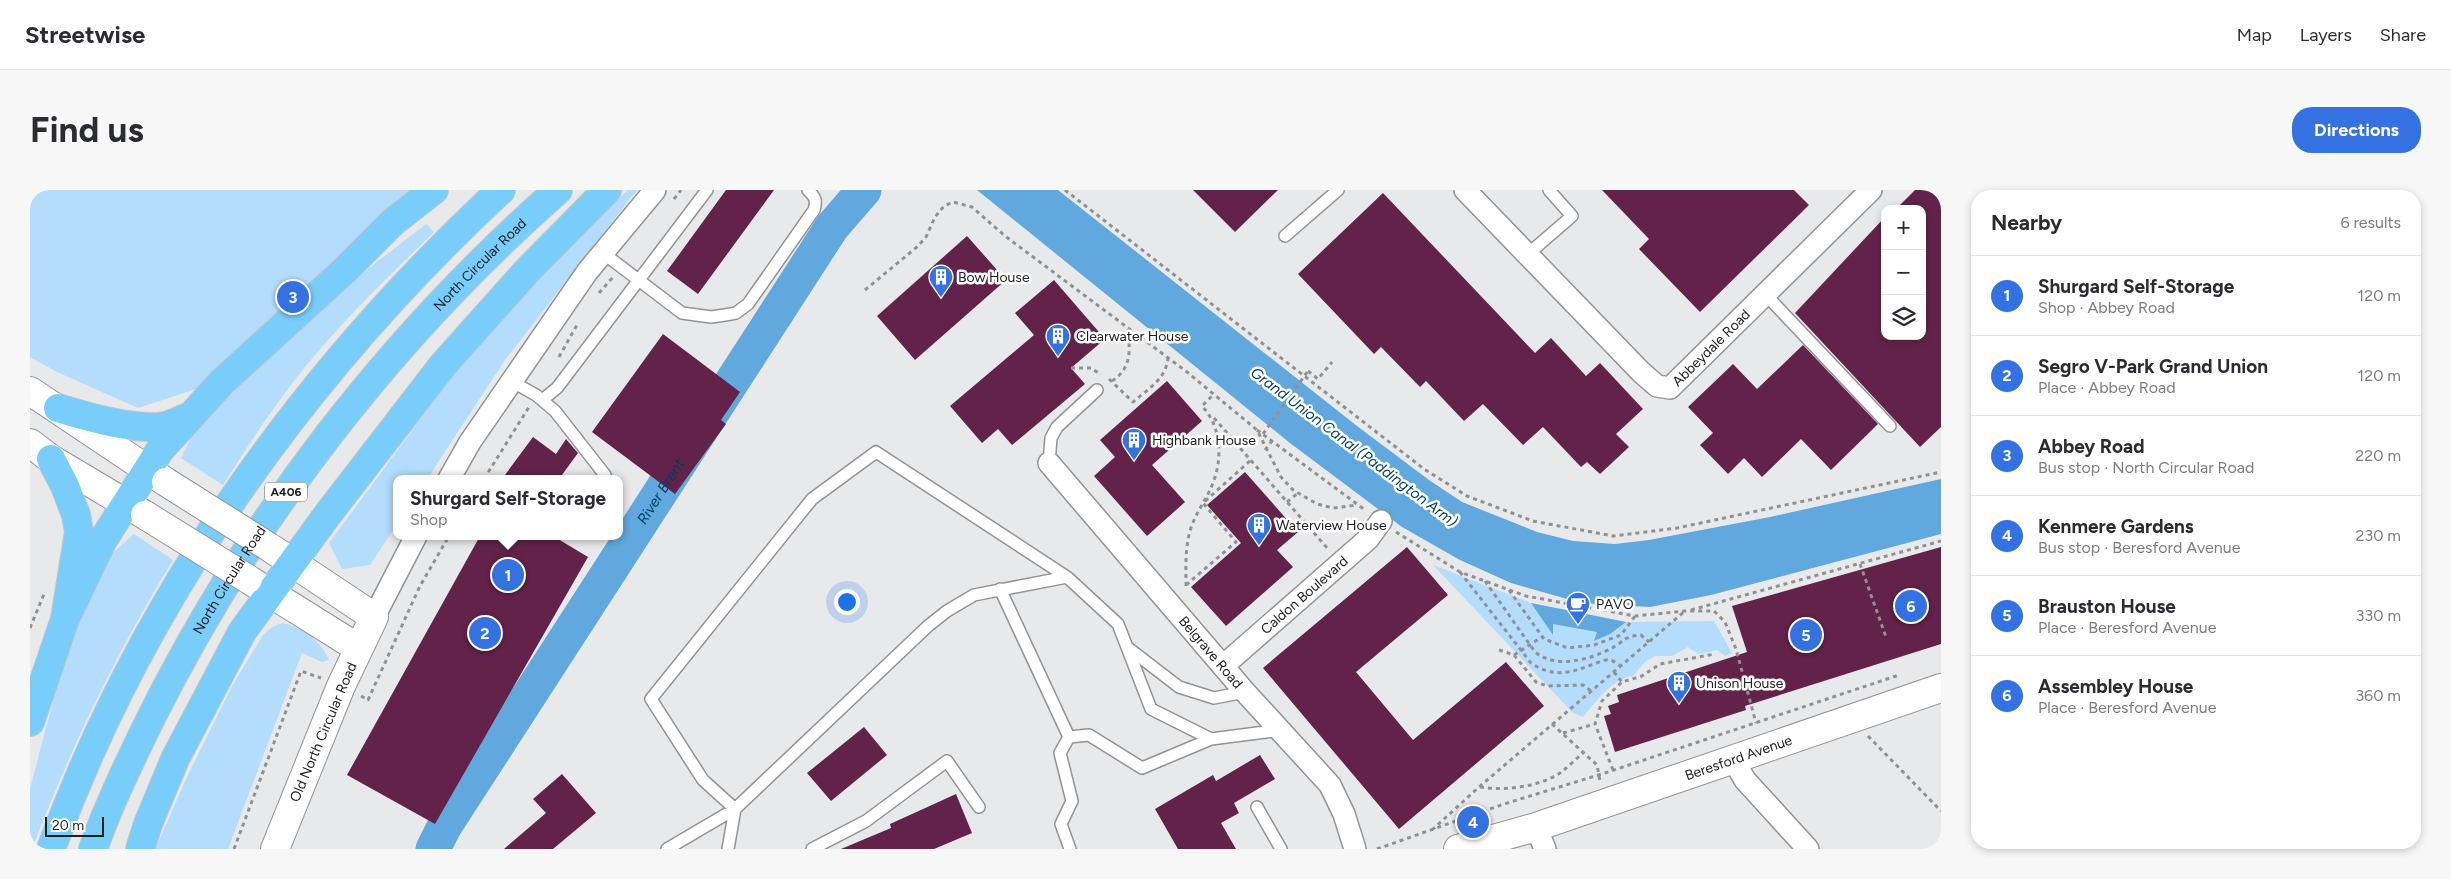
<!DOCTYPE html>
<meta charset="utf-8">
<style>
body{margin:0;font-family:Figtree,sans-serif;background:#f7f7f7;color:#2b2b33}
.controls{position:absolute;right:15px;top:15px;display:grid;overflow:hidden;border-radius:10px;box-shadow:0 2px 8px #0003}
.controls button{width:45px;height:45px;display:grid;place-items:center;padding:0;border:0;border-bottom:1px solid #e1e1e2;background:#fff;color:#2b2b33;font:25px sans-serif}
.scale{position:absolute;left:15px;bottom:12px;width:59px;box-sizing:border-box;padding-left:5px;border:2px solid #202021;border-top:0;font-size:14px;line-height:18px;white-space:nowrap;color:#202021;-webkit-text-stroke:4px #fff;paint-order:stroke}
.you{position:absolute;left:816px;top:411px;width:18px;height:18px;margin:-12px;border:4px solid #fff;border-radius:50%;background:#1a73e8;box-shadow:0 0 0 8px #1a73e833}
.badge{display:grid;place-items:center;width:32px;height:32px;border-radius:50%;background:#3372e0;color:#fff;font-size:16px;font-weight:700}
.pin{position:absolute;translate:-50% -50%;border:2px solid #fff;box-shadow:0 1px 5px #0006}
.popup{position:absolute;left:363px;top:285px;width:230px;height:65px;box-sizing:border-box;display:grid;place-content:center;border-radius:10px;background:#fff;filter:drop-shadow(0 1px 4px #0005);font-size:16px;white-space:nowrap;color:#7c7c81}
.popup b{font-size:19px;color:#2b2b33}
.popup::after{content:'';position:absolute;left:50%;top:100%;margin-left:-10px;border:10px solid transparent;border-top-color:#fff}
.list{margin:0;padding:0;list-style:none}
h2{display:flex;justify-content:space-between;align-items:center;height:65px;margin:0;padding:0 20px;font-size:21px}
h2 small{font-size:16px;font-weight:400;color:#7c7c81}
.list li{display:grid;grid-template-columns:32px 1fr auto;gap:15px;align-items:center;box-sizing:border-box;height:80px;padding:0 20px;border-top:1px solid #e1e1e2}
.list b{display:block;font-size:19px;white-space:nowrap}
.list p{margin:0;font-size:16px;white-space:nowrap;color:#7c7c81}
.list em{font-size:16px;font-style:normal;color:#7c7c81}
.icon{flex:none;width:28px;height:28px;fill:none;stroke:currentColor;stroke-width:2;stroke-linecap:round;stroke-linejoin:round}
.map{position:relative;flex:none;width:1911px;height:659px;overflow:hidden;border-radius:20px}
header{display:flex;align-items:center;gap:30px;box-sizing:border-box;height:70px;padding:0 25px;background:#fff;border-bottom:1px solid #e1e1e2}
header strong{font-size:24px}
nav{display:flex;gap:28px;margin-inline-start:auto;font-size:18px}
.intro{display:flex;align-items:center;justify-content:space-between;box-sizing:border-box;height:120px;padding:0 30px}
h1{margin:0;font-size:35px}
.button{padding:12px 22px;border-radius:20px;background:#3372e0;color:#fff;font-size:18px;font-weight:700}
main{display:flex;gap:30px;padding:0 30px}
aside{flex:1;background:#fff;border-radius:20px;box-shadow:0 2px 8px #0003}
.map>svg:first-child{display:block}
.green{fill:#b4dcfc}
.water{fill:#60a8dd}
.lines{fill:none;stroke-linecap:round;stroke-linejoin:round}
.river{stroke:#60a8dd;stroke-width:35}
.building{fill:#63224a}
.lane-casing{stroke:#929395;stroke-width:14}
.street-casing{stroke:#929395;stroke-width:24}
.secondary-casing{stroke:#929395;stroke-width:30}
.highway-casing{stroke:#c5c5c5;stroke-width:30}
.path{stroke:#909192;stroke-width:3;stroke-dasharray:4 4;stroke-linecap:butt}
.lane{stroke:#fff;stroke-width:11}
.street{stroke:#fff;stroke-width:21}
.secondary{stroke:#fff;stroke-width:28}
.highway{stroke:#79cdfb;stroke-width:28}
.secondary-bridge-casing{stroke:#929395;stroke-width:30;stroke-linecap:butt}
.path-bridge{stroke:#909192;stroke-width:3;stroke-dasharray:4 4;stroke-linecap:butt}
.secondary-bridge{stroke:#fff;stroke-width:28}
.labels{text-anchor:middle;stroke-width:5;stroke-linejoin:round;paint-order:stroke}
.shield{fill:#fff;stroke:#636364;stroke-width:1}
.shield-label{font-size:12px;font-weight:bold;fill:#202021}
.street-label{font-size:14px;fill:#202021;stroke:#fff}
.poi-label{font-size:14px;fill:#202021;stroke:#fff;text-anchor:start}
.water-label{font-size:15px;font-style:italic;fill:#003c5e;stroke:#fff}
</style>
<header>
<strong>Streetwise</strong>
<nav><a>Map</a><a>Layers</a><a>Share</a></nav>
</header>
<div class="intro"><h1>Find us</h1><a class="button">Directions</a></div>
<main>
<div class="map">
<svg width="1911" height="659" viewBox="0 0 1911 659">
<rect width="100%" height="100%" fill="#e8e9eb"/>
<path class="green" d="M 0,0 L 404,0 L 190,191 L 108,218 L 27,182 L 0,167 Z
M 598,0 L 607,0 L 475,170 L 397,289 L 367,289 L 367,334 L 340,375 L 312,379 L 299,353 L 451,147 L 534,57 Z
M 396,34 L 404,42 C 360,85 315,128 275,177 C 245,214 219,254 193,295 L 151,268 L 164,242 L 201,201 L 325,89 Z
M 104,344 L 143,370 C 86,463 41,557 2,659 L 0,659 L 0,599 L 28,492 L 50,431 L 84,362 Z
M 1403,375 L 1501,413 L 1596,432 L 1684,431 L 1702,463 L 1695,466 L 1687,460 L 1668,464 L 1658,457 L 1642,466 L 1625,466 L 1615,472 L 1603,486 C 1582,488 1566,512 1553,527 L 1543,523 Z
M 252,433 C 273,437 291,451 299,470 L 292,472 L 272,463 L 198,659 L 125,659 L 158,585 L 201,498 L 233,445 L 242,437 Z"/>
<path class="water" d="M 947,0 L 1028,0 L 1327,236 L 1399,290 L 1432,312 L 1507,342 L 1543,351 L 1585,354 L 1619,350 L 1740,327 L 1911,289 L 1911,344 L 1681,405 L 1620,417 L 1551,413 L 1481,393 L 1430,370 L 1372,337 L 1260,253 Z
M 1501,413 L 1596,432 L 1580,444 L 1564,451 L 1567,442 L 1523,434 L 1523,445 Z"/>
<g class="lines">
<path class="river" id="s1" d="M 403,659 L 414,637 L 802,37 L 834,0"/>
</g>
<path class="building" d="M 696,0 L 744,0 L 668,104 L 637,81 Z
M 1163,0 L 1248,0 L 1205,42 Z
M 1572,0 L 1764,0 L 1779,15 L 1670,122 L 1609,59 L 1619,49 Z
M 1885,0 L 1911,0 L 1911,237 L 1890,257 L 1765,123 L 1855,27 L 1855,146 L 1892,146 L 1892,19 L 1866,19 Z
M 1353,3 L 1505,163 L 1521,148 L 1556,186 L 1570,173 L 1613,219 L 1586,244 L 1599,257 L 1570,284 L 1557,272 L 1551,277 L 1513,237 L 1493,255 L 1453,214 L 1434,231 L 1396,191 L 1390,197 L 1351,157 L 1344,164 L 1268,84 Z
M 937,46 L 976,90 L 885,170 L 847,126 Z
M 1024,90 L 1075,149 L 1041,178 L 1055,194 L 982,255 L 968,239 L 952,253 L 920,216 L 1004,145 L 985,123 Z
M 633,144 L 710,202 L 691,230 L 696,234 L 645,304 L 562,242 Z
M 1773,155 L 1848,234 L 1801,280 L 1771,249 L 1732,287 L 1714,268 L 1698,284 L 1670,255 L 1683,243 L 1658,217 L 1703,174 L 1727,199 Z
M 1137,191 L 1172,231 L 1122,275 L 1155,312 L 1117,346 L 1064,286 L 1085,267 L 1070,250 Z
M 503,247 L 526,264 L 536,249 L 548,263 L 529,289 L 472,289 Z
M 1215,282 L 1268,342 L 1247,360 L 1263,377 L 1196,436 L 1161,397 L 1211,353 L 1177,315 Z
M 450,346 L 523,346 L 558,367 L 405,634 L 317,585 Z
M 1377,357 L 1418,405 L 1326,482 L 1383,550 L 1476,472 L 1514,516 L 1369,639 L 1233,478 Z
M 1911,357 L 1911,454 L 1715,516 L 1716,520 L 1585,562 L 1574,526 L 1581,524 L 1578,516 L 1589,512 L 1587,505 L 1717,462 L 1702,416 Z
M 834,537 L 857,565 L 801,611 L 777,583 Z
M 1230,565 L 1245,589 L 1204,613 L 1209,623 L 1191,633 L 1206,659 L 1148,659 L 1125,619 L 1183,585 L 1186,591 Z
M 532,584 L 566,623 L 523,659 L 474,659 L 516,623 L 503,609 Z
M 926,604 L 942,643 L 904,659 L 811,659 L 861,638 L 860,634 Z"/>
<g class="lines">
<defs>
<path id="lane" d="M 1255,46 L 1308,0
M 573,63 L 652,123 L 681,127 L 695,125 L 706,123 L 718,114 L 784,20 C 787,10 785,7 778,0
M 1497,65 L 1542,26 L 1519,0
M 1735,104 L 1860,236
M 481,191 L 506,205 L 525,221 L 575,285
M 512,210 L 527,198 L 677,0
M 1019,273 L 1021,248 L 1027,237 L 1067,200
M 970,399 L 1039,547
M 1097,457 L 1149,497 L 1184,508 L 1215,502
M 1227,617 L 1251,659
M 637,659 L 705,619 L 673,590 L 621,509 L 782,309 L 846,262 L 1037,387 L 1088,434 L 1121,519 L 1181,549
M 698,659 L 705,619 L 898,436 L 917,421 L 944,405 L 1037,387
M 782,659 L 836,631 L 917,571 L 949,617
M 1040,659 L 1031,634 L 1042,611 L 1030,563 L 1039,547 L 1059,545 L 1112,578 L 1181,549 L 1251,540"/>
<g id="street">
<path id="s2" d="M 1435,0 L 1611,182 L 1627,196 L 1640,198 L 1841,0"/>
<path id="s3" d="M 1019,273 L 1215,502 L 1300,595 L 1314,624 L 1325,659"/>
<path d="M 419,289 L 440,252 L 557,82 L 625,0"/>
<path d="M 344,427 L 386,346"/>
<path id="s4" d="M 1193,476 L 1338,349 L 1351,331"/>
<path d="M 1704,571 L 1715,590 L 1778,659"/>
<path d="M 1506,637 L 1515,659"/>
</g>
<g id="secondary">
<path d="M 0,201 L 136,292"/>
<path d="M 0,253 L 21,269 L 115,325"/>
<path d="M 242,359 L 344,427 L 311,496 L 245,659"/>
<path d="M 221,391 L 328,458"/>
<path id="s5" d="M 1428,659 L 1506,637 L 1911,498"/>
</g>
<g id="highway">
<path d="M 28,218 C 58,227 105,241 135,236 C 144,234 152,229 161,226"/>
<path d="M 35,429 L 73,350 L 130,260 L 192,192 L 315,80 L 363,32 L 404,0"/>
<path d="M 0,532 L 35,429 L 49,342 L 46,325 L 35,296 L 21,269"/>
<path d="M 21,659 C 113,407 275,182 471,0"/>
<path id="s6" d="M 63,659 C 79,614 100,571 121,528 C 221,328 360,148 528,0"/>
<path d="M 110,659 L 118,634 L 145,569 L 212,442 L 298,324 L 413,175 L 498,80 L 577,0"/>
</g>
</defs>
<use href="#lane" class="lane-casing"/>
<use href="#street" class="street-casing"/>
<use href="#secondary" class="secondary-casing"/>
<use href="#highway" class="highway-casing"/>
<path class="path" d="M 1035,0 L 1394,279 L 1437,306 L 1503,331 L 1583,346 L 1647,338 L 1911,282
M 644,9 L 651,0
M 835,100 L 887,57 L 896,47 L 905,27 L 914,16 L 923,12 L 942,17 L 975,46 L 1157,182 L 1227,240 L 1251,287 L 1263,300 L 1287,314 L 1303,318 L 1327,315
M 569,103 L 583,87
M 529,167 L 547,135
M 1041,178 L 1061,178 L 1071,185
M 1278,181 L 1288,189 L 1302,172
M 1079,189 L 1103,212 C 1118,199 1136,189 1138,168
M 1082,191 C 1102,178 1100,161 1098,139
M 1184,228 L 1298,359
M 1227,240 L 1335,320
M 1235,260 L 1242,251
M 454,289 L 499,217
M 1257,312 L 1268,303
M 1366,342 L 1430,382 L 1496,406 L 1605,426 L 1655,421 L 1684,421 L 1695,432 L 1706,459 L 1726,533
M 1830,374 L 1856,447
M 1430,382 L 1501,473 C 1522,487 1539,484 1561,475 C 1566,474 1572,470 1576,470 C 1582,469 1586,473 1590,476
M 1455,391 L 1505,462 C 1526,479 1558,470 1580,459 C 1594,452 1594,446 1611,445 L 1619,452
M 1156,395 L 1206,352 L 1173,313 L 1221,270
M 1156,396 C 1156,379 1155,362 1159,345 C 1163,326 1176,311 1183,293 C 1193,267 1191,236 1172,216 L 1184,204
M 1479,400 L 1514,449 L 1538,458 L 1564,455 L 1591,445 L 1605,426
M 1661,420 L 1911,351
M 0,438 L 14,404
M 1469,460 L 1484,465 L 1506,492 L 1517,496 L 1553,495 L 1561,501
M 1484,465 L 1512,447
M 1584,482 L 1592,492
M 331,506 L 338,510 L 390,396 L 419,346
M 1522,534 L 1567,575 L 1570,591
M 1533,543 L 1565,534
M 1838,546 L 1911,621
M 1583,580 L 1565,534 L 1572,511 L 1592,492 L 1612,486 L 1630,474 L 1685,464
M 1450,597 C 1474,601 1509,597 1530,583 C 1538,577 1546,569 1554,562
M 1402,640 L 1449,597 L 1655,421
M 204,659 L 271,481 L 291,488
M 1347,659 L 1474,614 L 1575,583 L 1869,485"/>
<use href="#lane" class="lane"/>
<use href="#street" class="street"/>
<use href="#secondary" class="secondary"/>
<use href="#highway" class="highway"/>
<defs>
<path id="secondary-bridge" d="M 136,292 L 239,357
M 115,325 L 218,389"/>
</defs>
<use href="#secondary-bridge" class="secondary-bridge-casing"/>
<path class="path-bridge" d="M 1233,244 L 1278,181"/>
<use href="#secondary-bridge" class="secondary-bridge"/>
</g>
<defs>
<symbol id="building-pin" viewBox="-11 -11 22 30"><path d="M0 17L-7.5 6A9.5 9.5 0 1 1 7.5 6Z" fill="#3372e0" stroke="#fff"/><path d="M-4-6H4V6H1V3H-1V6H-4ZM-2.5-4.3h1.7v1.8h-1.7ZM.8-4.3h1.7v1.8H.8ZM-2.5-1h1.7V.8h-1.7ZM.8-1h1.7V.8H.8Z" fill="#fff"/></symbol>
<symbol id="cafe-pin" viewBox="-11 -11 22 30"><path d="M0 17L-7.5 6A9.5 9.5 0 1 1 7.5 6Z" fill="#3372e0" stroke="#fff"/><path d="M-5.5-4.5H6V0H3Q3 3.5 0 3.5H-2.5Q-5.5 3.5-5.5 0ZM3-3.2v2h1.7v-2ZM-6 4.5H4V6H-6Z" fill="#fff"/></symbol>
</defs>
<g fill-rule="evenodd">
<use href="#building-pin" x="897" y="73" width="28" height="38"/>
<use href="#building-pin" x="1014" y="132" width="28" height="38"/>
<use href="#building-pin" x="1090" y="236" width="28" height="38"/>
<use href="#building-pin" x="1215" y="321" width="28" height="38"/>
<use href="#cafe-pin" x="1534" y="400" width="28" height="38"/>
<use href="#building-pin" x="1635" y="479" width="28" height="38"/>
</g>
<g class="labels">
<rect class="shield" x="235" y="292.5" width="42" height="19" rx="4"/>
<g class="shield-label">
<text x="256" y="306">A406</text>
</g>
<g class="street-label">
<text dy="5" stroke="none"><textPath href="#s6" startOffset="706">North Circular Road</textPath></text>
<text dy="5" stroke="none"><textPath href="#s2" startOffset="345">Abbeydale Road</textPath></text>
<text dy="5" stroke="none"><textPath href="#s6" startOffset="302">North Circular Road</textPath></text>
<text dy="5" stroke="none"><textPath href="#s4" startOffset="108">Caldon Boulevard</textPath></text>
<text dy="5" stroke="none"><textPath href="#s3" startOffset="249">Belgrave Road</textPath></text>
<text transform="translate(293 542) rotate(-67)" y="5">Old North Circular Road</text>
<text dy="5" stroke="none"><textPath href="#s5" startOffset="295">Beresford Avenue</textPath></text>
</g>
<g class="poi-label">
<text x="928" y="92">Bow House</text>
<text x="1046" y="151">Clearwater House</text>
<text x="1122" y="255">Highbank House</text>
<text x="1246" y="340">Waterview House</text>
<text x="1566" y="419">PAVO</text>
<text x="1666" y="498">Unison House</text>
</g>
<g class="water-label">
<text transform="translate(1324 257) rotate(37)" y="5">Grand Union Canal (Paddington Arm)</text>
<text dy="5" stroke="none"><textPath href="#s1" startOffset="424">River Brent</textPath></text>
</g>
</g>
</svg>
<div class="controls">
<button>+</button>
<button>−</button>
<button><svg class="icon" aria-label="layers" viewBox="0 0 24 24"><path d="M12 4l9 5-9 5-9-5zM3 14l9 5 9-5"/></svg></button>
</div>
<div class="scale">20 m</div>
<div class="you"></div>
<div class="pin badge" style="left:478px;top:385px">1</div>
<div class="popup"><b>Shurgard Self-Storage</b>Shop</div>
<div class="pin badge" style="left:455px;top:443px">2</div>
<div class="pin badge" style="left:263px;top:107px">3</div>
<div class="pin badge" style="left:1443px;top:632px">4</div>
<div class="pin badge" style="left:1776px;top:445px">5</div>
<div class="pin badge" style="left:1881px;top:416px">6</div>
</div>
<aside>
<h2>Nearby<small>6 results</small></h2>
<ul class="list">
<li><span class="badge">1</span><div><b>Shurgard Self-Storage</b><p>Shop · Abbey Road</p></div><em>120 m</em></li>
<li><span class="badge">2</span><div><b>Segro V-Park Grand Union</b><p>Place · Abbey Road</p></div><em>120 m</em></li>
<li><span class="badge">3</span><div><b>Abbey Road</b><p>Bus stop · North Circular Road</p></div><em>220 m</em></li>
<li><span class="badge">4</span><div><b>Kenmere Gardens</b><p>Bus stop · Beresford Avenue</p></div><em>230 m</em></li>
<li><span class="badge">5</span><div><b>Brauston House</b><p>Place · Beresford Avenue</p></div><em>330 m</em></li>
<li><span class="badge">6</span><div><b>Assembley House</b><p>Place · Beresford Avenue</p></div><em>360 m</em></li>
</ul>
</aside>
</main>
